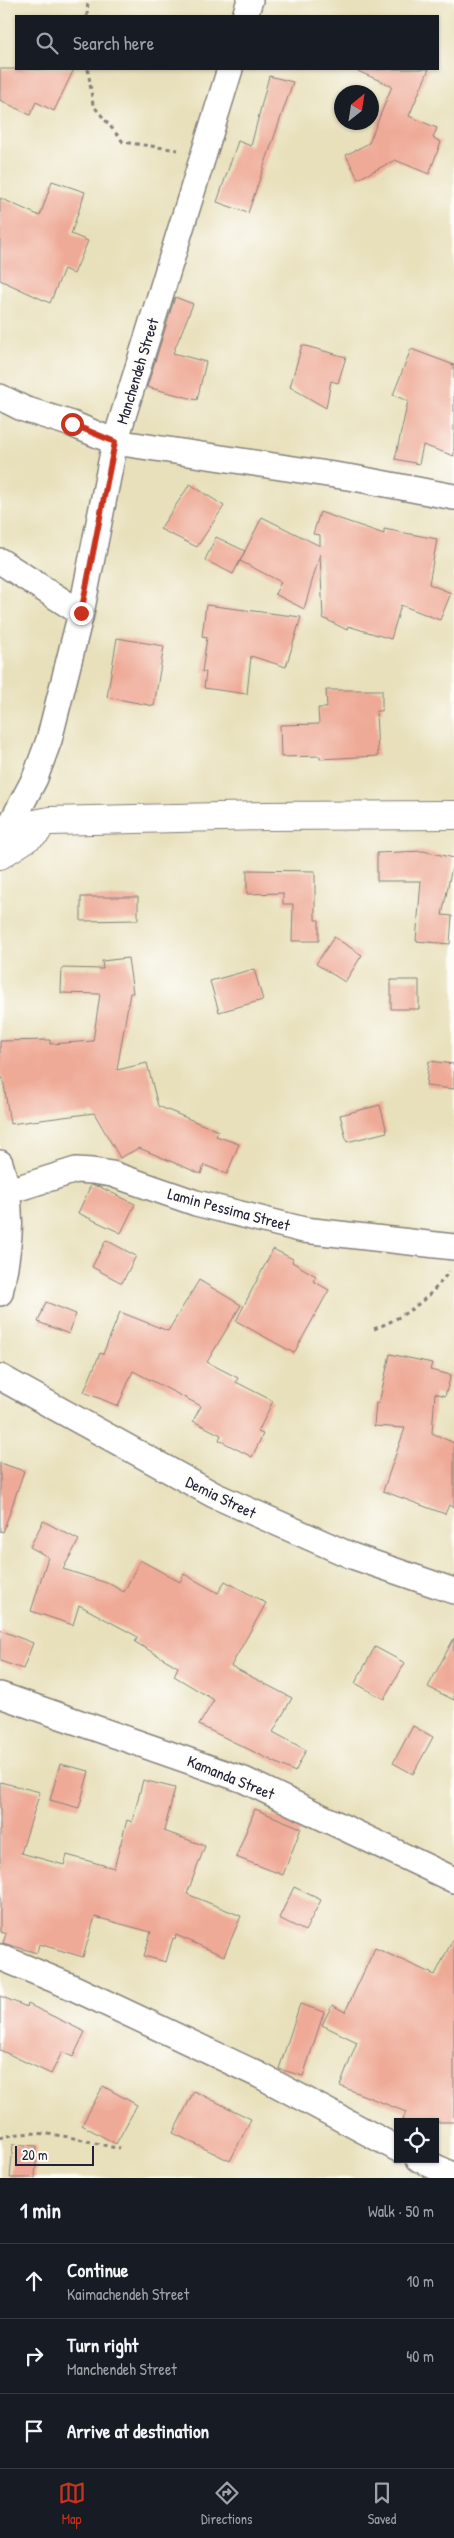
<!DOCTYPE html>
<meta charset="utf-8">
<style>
body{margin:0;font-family:"Patrick Hand",sans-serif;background:#20242c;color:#f1f3f6}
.controls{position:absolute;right:15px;bottom:15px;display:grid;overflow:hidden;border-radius:0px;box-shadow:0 1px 4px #0004}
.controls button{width:45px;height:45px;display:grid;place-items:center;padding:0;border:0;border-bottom:1px solid #363941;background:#171b24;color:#f1f3f6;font:25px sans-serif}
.compass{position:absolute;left:334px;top:85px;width:45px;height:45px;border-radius:50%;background:#171b24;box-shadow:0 1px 4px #0004;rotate:30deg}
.scale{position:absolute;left:15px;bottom:12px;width:79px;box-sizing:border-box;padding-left:5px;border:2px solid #22223b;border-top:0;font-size:14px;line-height:18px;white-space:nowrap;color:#22223b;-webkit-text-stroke:4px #fdfcf7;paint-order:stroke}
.stop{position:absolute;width:15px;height:15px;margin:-11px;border:4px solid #c8321e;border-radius:50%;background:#fff}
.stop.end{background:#c8321e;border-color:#fff;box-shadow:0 1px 5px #0008}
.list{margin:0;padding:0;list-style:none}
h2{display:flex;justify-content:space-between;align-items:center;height:65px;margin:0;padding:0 20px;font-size:21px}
h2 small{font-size:16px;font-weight:400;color:#9ea1a6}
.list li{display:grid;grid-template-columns:32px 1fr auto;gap:15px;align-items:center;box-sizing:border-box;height:75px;padding:0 20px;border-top:1px solid #363941}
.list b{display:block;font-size:19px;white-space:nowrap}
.list p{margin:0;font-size:16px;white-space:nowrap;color:#9ea1a6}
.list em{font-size:16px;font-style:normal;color:#9ea1a6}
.icon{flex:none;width:28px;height:28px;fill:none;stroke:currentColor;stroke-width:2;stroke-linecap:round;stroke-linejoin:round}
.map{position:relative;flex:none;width:454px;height:2178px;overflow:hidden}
.search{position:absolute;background:#171b24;box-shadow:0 1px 4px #0004;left:15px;right:15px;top:15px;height:55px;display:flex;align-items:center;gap:12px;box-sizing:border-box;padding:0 18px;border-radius:0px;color:#9ea1a6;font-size:19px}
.sheet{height:290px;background:#171b24}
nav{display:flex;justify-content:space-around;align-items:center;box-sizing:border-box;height:70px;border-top:1px solid #363941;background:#171b24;font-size:14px;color:#9ea1a6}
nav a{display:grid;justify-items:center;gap:2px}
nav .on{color:#c8321e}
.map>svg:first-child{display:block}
.building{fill:#efaa97}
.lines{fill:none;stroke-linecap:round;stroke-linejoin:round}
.street-casing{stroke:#85817b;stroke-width:28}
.primary-casing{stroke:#85817b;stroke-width:30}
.path{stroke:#85817b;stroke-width:3;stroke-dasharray:4 4;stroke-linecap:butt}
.street{stroke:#fff;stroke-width:25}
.primary{stroke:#fff;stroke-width:28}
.route{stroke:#c8321e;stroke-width:6}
.labels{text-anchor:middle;stroke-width:4.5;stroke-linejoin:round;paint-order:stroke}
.street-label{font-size:16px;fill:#22223b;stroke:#fdfcf7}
</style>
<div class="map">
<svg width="454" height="2178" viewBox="0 0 454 2178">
<rect width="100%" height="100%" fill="#fdfcf7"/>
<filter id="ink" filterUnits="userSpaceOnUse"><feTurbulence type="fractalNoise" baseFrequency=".02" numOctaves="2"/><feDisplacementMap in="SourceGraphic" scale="10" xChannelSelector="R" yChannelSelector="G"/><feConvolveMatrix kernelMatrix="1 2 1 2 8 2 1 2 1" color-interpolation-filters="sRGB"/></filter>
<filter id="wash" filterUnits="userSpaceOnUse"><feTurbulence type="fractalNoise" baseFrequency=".0096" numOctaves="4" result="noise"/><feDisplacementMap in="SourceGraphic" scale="20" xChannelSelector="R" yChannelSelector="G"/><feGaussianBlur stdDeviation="1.12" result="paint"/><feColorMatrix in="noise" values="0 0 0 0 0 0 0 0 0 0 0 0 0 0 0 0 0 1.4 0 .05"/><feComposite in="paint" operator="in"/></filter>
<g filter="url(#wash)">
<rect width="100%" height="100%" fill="#e8e0bb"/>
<g id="blocks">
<path class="building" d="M 0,69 L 74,69 L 54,111 L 36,102 L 30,115 L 0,100 Z
M 353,69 L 429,69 L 409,116 L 437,128 L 433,138 L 441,142 L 429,174 L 395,160 L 358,179 L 346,155 L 369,143 L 392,86 Z
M 269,76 L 293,82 L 248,213 L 217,202 L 238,141 L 251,146 Z
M 52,181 L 85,192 L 71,234 L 88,241 L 74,274 L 64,269 L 50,303 L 0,280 L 0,198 L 40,216 Z
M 175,297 L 193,304 L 173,353 L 206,362 L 197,400 L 147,387 Z
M 302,345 L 346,357 L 338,383 L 331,381 L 326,408 L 290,387 Z
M 411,349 L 454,365 L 454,456 L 423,445 L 419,464 L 395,459 L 408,401 L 393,395 Z
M 190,484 L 224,506 L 197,547 L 160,529 Z
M 320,512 L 384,534 L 384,529 L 437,539 L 429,584 L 451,593 L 440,620 L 401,605 L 391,639 L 348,626 L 347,630 L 323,618 L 320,554 L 304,609 L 275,594 L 281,582 L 240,561 L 262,517 L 320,546 L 320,535 L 313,534 Z
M 216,537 L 245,551 L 233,574 L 205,560 Z
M 206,605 L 301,617 L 286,667 L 251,656 L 247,694 L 204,688 L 206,672 L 202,672 L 207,637 L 202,636 Z
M 117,638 L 164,646 L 154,706 L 107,697 Z
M 326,690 L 382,690 L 382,711 L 376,711 L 378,756 L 320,759 L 320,756 L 281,757 L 280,725 L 319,724 L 318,708 L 327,708 Z
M 423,851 L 454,858 L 442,915 L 452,916 L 450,944 L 416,941 L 421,881 L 377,881 L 377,853 Z
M 247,870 L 315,871 L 315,920 L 319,920 L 319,941 L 292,941 L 293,904 L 283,904 L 283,893 L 247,894 Z
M 81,897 L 138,897 L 138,920 L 81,921 Z
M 334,937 L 362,955 L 345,982 L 316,964 Z
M 128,958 L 133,993 L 130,993 L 117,1070 L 147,1063 L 158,1106 L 218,1131 L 216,1136 L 239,1144 L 227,1174 L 204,1165 L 201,1174 L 139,1148 L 120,1158 L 94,1113 L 10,1124 L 3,1078 L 0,1078 L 0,1041 L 50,1040 L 50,1044 L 93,1041 L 100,994 L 61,993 L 62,968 L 103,969 L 102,961 Z
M 254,969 L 263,1000 L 219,1012 L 210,981 Z
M 391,980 L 419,980 L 419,1009 L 391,1009 Z
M 429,1061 L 454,1064 L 454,1089 L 426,1086 Z
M 380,1105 L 387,1132 L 347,1142 L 340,1115 Z
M 91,1185 L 100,1187 L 135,1204 L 121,1233 L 78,1213 Z
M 106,1240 L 136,1256 L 122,1283 L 92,1267 Z
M 273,1249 L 293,1259 L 292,1262 L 316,1276 L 313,1281 L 329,1290 L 294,1353 L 236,1321 Z
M 199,1280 L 241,1305 L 207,1362 L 238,1378 L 236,1382 L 273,1401 L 258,1432 L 263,1434 L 252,1457 L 219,1440 L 221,1435 L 193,1421 L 201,1406 L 133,1371 L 118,1406 L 84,1392 L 100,1353 L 103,1354 L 120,1312 L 168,1331 Z
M 46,1302 L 76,1314 L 69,1334 L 38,1322 Z
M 390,1354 L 432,1363 L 430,1370 L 451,1375 L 445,1396 L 435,1393 L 432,1433 L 454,1443 L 454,1507 L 449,1505 L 445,1514 L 383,1491 L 405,1428 L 374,1426 L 376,1403 L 379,1403 Z
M 0,1463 L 24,1471 L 3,1532 L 0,1531 Z
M 43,1521 L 79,1540 L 63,1569 L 110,1584 L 124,1592 L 140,1560 L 180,1582 L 184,1574 L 218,1593 L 225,1581 L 266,1603 L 231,1666 L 292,1698 L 273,1732 L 306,1750 L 295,1772 L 199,1725 L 214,1700 L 174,1676 L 178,1667 L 135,1642 L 138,1637 L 79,1605 L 73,1625 L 31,1611 L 48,1557 L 30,1547 Z
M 0,1630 L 33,1643 L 23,1669 L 0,1661 Z
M 454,1638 L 454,1700 L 428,1687 Z
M 375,1647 L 405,1663 L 384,1699 L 355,1683 Z
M 413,1726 L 433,1737 L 413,1774 L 393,1763 Z
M 60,1764 L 89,1771 L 79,1808 L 50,1800 Z
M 143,1780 L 175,1788 L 164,1831 L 205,1846 L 187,1894 L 241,1916 L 224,1956 L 176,1935 L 175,1939 L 173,1938 L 166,1962 L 144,1956 L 151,1932 L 95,1917 L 83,1957 L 39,1944 L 37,1953 L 3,1943 L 6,1934 L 0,1932 L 0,1782 L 40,1792 L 21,1853 L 64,1865 L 67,1855 L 114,1868 L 127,1820 L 132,1822 Z
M 255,1809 L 301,1828 L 283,1875 L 236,1857 Z
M 294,1887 L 321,1900 L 305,1931 L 279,1918 Z
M 454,1937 L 454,2122 L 402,2122 L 406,2112 L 340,2086 L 357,2042 L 322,2025 L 332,2005 L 345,2012 L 375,1948 L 435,1975 Z
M 0,1996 L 27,2007 L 28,2004 L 85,2032 L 73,2057 L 62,2052 L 51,2074 L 0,2050 Z
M 300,2004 L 324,2012 L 303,2076 L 279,2069 Z
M 103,2086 L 137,2105 L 116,2144 L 82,2125 Z
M 194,2091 L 251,2119 L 230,2161 L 173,2133 Z
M 13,2144 L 37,2146 L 35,2178 L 10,2178 Z"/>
</g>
</g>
<g filter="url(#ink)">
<use href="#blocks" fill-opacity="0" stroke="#85817b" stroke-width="1"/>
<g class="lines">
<defs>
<path id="street" d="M 245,16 L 250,0
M 0,397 L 24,409 L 72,424 L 115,442 L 354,478 L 454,497
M 0,561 L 81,613
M 1,843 L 35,778 L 49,740 L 81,613 L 115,442 L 230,69
M 0,1163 C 15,1210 10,1245 0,1293
M 9,1191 L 76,1170 L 92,1171 L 112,1174 L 196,1203 L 304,1230 L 454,1247
M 0,1377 L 214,1495 L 352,1556 L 454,1591
M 0,1695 L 244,1780 L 454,1880
M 0,1957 L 72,1987 L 259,2075 L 398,2149
M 419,2159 L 454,2176"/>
<path id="primary" d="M 0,831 L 50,821 L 266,816 L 454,815
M 0,855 L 37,831"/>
</defs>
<use href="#street" class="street-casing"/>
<use href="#primary" class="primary-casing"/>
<path class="path" d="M 87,16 L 88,0
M 88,69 L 93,105 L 123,142 L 178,150
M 374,1329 C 406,1316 430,1299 449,1271
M 0,2138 C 40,2126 81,2140 120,2149"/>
<use href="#street" class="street"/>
<use href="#primary" class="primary"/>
</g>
</g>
<g class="lines" filter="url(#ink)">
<path class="route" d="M 72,424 L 115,442 L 81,613"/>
</g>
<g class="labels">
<g class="street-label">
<text transform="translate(137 371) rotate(-73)" y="6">Manchendeh Street</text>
<text transform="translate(229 1209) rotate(15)" y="6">Lamin Pessima Street</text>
<text transform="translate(221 1497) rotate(26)" y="6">Demia Street</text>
<text transform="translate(231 1777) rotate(22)" y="6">Kamanda Street</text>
</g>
</g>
</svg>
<div class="controls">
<button><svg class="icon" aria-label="locate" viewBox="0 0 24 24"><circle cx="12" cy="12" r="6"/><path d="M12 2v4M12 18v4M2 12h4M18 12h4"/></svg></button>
</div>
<svg class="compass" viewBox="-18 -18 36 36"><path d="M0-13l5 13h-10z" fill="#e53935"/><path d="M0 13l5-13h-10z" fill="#9ea1a6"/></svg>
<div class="scale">20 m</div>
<div class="stop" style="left:72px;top:424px"></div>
<div class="stop end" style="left:81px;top:613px"></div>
<div class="search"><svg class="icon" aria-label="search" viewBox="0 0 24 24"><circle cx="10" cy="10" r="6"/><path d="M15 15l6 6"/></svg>Search here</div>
</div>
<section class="sheet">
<h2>1 min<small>Walk · 50 m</small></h2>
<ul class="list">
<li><svg class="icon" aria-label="ahead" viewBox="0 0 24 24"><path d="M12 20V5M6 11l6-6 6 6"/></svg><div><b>Continue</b><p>Kaimachendeh Street</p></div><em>10 m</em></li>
<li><svg class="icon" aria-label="right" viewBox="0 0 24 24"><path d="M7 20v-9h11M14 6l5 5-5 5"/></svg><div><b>Turn right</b><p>Manchendeh Street</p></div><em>40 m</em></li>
<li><svg class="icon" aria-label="arrive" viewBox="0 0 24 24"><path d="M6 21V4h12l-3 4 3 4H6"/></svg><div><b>Arrive at destination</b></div></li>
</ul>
</section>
<nav>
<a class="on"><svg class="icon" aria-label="map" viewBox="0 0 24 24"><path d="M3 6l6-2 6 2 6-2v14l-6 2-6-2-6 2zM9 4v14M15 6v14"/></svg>Map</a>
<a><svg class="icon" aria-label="directions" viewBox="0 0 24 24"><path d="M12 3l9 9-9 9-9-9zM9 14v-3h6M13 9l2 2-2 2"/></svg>Directions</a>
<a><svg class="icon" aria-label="saved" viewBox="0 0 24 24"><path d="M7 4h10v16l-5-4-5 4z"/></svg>Saved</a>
</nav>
